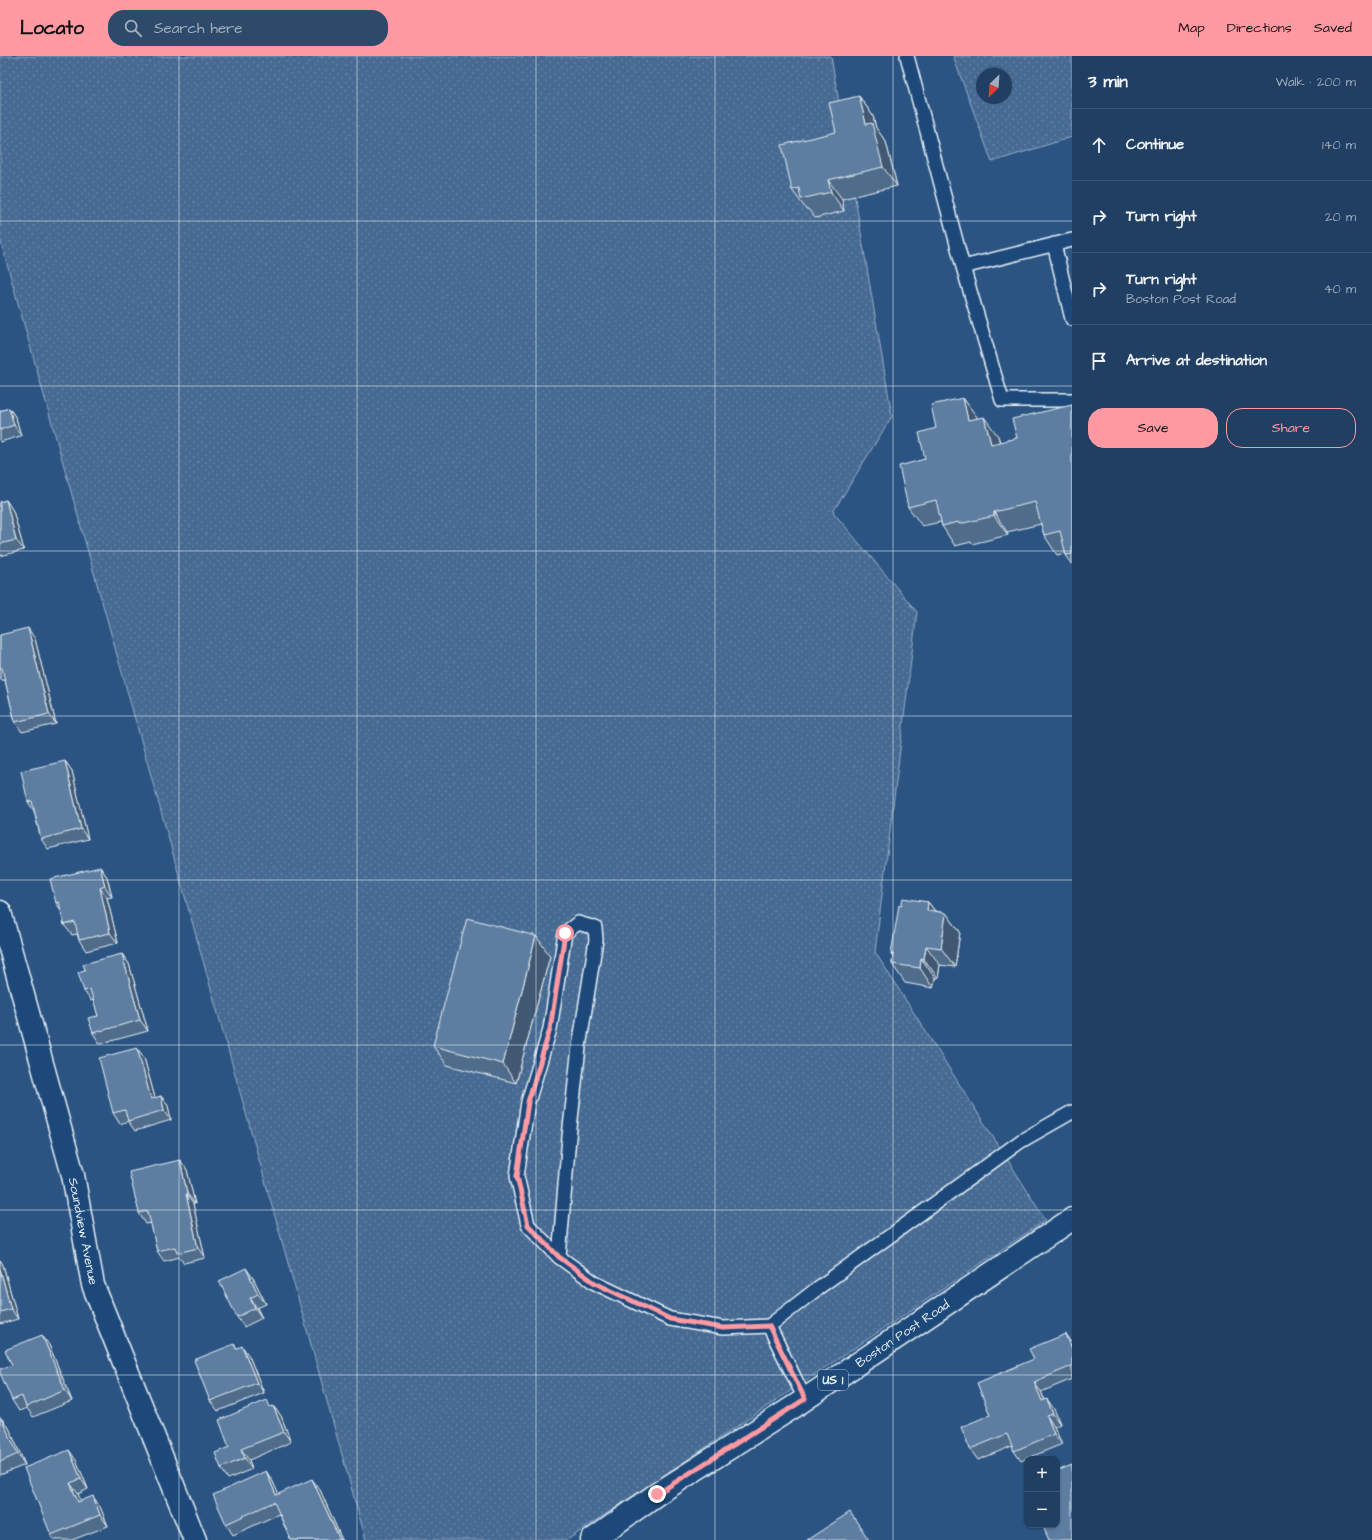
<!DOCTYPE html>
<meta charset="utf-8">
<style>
body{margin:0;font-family:"Architects Daughter",sans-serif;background:#2d4a6b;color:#f1f3f6}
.controls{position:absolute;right:12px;bottom:12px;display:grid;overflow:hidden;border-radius:8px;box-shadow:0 1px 3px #0004}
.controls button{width:36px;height:36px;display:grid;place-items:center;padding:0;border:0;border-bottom:1px solid #3d5877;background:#203f62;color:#f1f3f6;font:20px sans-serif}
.compass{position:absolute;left:976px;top:12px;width:36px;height:36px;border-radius:50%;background:#203f62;box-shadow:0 1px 3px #0004;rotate:205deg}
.stop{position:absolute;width:12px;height:12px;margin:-9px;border:3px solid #ff9aa2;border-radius:50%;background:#fff}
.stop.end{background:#ff9aa2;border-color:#fff;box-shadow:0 1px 4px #0008}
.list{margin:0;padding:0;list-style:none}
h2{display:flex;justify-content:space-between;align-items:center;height:52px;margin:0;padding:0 16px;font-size:17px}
h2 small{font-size:13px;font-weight:400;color:#a2afbe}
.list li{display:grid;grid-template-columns:26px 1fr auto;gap:12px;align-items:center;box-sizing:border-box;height:72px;padding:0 16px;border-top:1px solid #3d5877}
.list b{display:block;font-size:15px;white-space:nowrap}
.list p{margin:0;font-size:13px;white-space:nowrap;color:#a2afbe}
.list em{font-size:13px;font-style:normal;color:#a2afbe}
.actions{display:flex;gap:8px;padding:12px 16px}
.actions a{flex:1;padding:9px 0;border:1px solid #ff9aa2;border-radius:16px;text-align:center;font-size:14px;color:#ff9aa2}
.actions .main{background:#ff9aa2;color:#111}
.icon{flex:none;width:22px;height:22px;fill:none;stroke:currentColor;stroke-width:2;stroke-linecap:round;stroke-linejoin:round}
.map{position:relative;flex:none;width:1072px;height:1484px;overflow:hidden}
header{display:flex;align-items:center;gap:24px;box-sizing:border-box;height:56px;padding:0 20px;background:#ff9aa2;color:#111}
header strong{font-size:19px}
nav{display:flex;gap:22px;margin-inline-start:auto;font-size:14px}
.search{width:280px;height:36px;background:#2d4a6b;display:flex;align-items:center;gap:10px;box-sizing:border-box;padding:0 14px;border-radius:16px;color:#a2afbe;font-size:15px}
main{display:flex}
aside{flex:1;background:#203f62}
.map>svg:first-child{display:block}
.grass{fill:url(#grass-dots);stroke:#98aec6;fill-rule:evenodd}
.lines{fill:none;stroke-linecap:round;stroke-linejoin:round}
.service-casing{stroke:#e8f1f8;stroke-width:16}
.minor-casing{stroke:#e8f1f8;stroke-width:25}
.primary-casing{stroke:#e8f1f8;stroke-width:25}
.service{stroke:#1f4a7a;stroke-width:13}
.minor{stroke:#1f4a7a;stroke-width:22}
.primary{stroke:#1f4a7a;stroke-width:22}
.wall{fill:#506c8a;stroke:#e8f1f8}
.shaded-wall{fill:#415871;stroke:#e8f1f8}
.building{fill:#5d7da1;stroke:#e8f1f8}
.route{stroke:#ff9aa2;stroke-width:5}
.grid{fill:none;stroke:#e8f1f8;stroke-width:1;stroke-opacity:0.55}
.labels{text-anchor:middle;stroke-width:3;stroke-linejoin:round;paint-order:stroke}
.shield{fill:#1f4a7a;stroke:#acbfd2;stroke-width:1}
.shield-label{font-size:12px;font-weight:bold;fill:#e8f1f8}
.street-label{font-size:13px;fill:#e8f1f8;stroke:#1f4a7a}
</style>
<header>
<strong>Locato</strong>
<div class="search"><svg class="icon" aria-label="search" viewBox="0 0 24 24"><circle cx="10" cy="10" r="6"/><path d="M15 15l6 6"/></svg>Search here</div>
<nav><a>Map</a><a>Directions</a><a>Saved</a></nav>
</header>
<main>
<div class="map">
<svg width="1072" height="1484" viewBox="0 0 1072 1484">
<defs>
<pattern id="grass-dots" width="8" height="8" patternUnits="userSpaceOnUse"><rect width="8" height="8" fill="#476b93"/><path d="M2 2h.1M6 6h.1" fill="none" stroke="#6281a3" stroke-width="1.8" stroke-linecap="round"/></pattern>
</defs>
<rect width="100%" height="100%" fill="#2b5482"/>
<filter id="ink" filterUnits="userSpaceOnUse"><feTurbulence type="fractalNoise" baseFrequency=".025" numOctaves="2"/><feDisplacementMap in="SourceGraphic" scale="8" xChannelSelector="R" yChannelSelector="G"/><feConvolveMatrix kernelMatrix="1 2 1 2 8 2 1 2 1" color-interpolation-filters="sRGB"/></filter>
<g filter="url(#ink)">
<path class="grass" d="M 0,0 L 831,0 L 892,360 L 833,456 L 917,556 L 875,896 L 1046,1164 L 567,1484 L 366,1484 L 0,183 Z
M 953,0 L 1072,0 L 1072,81 L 992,106 ZM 982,18 L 1006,18 L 1006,42 L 982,42 Z"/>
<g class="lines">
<defs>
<path id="service" d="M 907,0 L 963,211 L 1072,184
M 1054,188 L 1072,263
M 963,211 L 1002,344 L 1072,344
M 559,1201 L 569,1081 L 579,991 L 596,884 L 595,872 L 578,867 L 565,877 L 550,973 L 528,1046 L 517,1120 L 528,1169 L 559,1201 L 595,1227 L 670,1263 L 723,1272 L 769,1270 L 818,1232 L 1021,1085 L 1072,1056
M 769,1270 L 805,1343"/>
<path id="minor" d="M 0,856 L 73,1119 L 93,1229 L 195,1484"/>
<path id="primary" d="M 592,1484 L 657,1438 L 795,1350 L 1072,1163"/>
</defs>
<use href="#service" class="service-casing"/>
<use href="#minor" class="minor-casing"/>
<use href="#primary" class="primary-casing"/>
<use href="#service" class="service"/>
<use href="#minor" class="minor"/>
<use href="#primary" class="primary"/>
</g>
<path class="wall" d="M 859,40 L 873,60 L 876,72 L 886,86 L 897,130 L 842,143 L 844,155 L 815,162 L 808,153 L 806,153 L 792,134 L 836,76 Z
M 963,342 L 977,362 L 998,380 L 1000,386 L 1017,382 L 1072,349 L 1072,508 L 1066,499 L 1065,497 L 1057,499 L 1044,479 L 1041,468 L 1007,476 L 1008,479 L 972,488 L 971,486 L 955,490 L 942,470 L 941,466 L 922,470 L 908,451 L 936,372 Z
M 9,352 L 16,362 L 21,380 L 0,386 L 0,355 Z
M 6,444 L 13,455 L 24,494 L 0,500 L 0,446 Z
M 0,579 L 35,583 L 56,668 L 22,676 L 15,666 L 5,624 L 2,624 L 0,622 Z
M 65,705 L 72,715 L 88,783 L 48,793 L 41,783 L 34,755 L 28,746 Z
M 100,811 L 107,821 L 112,841 L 107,842 L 118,887 L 86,895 L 79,884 L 77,878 L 72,879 L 64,869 L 61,854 L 56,847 Z
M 928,846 L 935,855 L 946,857 L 960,876 L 955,911 L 940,909 L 938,922 L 935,922 L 933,932 L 905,927 L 892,908 L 893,900 L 891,898 L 901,850 Z
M 122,898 L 129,908 L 148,975 L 100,988 L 93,977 L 98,960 L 94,944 L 91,945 L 84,935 L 85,914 Z
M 550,900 L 516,1027 L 447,1009 L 433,990 Z
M 137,992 L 144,1002 L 155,1042 L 161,1040 L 168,1050 L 171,1064 L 135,1075 L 128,1065 L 120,1068 L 113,1057 Z
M 180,1104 L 187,1114 L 195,1148 L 193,1148 L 205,1202 L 184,1207 L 180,1201 L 164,1205 L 157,1195 L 151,1167 L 146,1168 L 139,1157 Z
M 0,1204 L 3,1209 L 18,1263 L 0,1268 Z
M 253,1222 L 266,1248 L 257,1252 L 262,1262 L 244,1271 L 237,1261 Z
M 1066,1278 L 1072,1287 L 1072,1323 L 1041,1336 L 1045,1344 L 1054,1353 L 1060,1368 L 1054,1371 L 1062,1388 L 1021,1405 L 1014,1395 L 1012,1390 L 978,1404 L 970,1393 L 990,1359 L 1034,1303 Z
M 234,1288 L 237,1292 L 249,1300 L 264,1337 L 218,1355 L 210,1345 Z
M 49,1289 L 72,1345 L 33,1361 L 27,1352 L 19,1355 L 12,1344 Z
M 273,1350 L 281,1360 L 291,1386 L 249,1404 L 252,1413 L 228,1423 L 221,1412 L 229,1391 L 272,1351 Z
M 0,1362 L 1,1362 L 9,1372 L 25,1409 L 0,1419 Z
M 76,1404 L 88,1433 L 78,1438 L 80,1445 L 100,1451 L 108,1470 L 72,1484 L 54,1484 L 51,1479 Z
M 266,1415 L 273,1426 L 278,1438 L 320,1434 L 342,1484 L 291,1484 L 279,1458 L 233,1479 L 226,1468 Z"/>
<path class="shaded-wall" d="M 859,40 L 873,60 L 876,72 L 886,86 L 897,130 L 883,111 L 866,68 Z
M 828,124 L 842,143 L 844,155 L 831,136 Z
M 963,342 L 977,361 L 982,384 L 968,364 Z
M 9,352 L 16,362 L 21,380 L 14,369 Z
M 984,361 L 998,380 L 1005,408 L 991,388 Z
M 6,444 L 13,455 L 24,494 L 16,484 Z
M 994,456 L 1007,476 L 1008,479 L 994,460 Z
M 28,572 L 35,583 L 56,668 L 49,658 Z
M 65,705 L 72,715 L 88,783 L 81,773 Z
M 100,811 L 107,821 L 112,841 L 105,830 Z
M 100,832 L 107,842 L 118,887 L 110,877 Z
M 928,846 L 942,865 L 927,854 Z
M 946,857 L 960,876 L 955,911 L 941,892 Z
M 536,880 L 550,900 L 516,1027 L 503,1008 Z
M 926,890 L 940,909 L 938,922 L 924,903 Z
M 122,898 L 129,908 L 148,975 L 140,964 Z
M 921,902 L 935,922 L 933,932 L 920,912 Z
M 137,992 L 144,1002 L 158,1053 L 151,1043 Z
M 161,1040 L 168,1050 L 171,1064 L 164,1054 Z
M 180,1104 L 187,1114 L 195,1148 L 187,1137 Z
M 186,1138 L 193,1148 L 205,1202 L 198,1192 Z
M 0,1204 L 3,1209 L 18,1263 L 11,1253 L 0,1213 Z
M 246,1212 L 253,1222 L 266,1248 L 258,1238 Z
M 250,1242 L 257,1252 L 262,1262 L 255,1252 Z
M 1066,1278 L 1072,1287 L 1072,1293 Z
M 42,1279 L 49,1289 L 72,1345 L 65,1334 Z
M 242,1290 L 249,1300 L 264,1337 L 257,1327 Z
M 1034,1326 L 1041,1336 L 1049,1355 L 1042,1345 Z
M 1047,1343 L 1054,1353 L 1060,1368 L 1053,1358 Z
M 273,1350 L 281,1360 L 291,1386 L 284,1376 Z
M 1047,1360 L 1054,1371 L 1062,1388 L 1054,1378 Z
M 1,1362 L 9,1372 L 25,1409 L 18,1398 Z
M 241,1393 L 249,1404 L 252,1413 L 245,1402 Z
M 69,1394 L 76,1404 L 88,1433 L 81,1423 Z
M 266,1415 L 273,1426 L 284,1450 L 276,1439 Z
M 312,1423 L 320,1434 L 342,1484 L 340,1484 Z
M 70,1427 L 78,1438 L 85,1457 L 78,1446 Z
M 93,1440 L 100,1451 L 108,1470 L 100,1459 Z"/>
<path class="building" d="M 859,40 L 866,68 L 872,67 L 883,111 L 828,124 L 831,136 L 801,143 L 799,132 L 792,134 L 782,89 L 836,76 L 829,47 Z
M 963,342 L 968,364 L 984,361 L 991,388 L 1017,382 L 1012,363 L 1072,349 L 1072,498 L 1066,499 L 1060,475 L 1044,479 L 1035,446 L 994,456 L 994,460 L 959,468 L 958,466 L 942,470 L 936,444 L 908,451 L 899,410 L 925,403 L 919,377 L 936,372 L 931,349 Z
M 9,352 L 14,369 L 0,374 L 0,355 Z
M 6,444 L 16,484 L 0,488 L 0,446 Z
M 28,572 L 49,658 L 15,666 L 2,612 L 0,612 L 0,579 Z
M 65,705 L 81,773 L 41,783 L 32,745 L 28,746 L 21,715 Z
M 100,811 L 105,830 L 100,832 L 110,877 L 79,884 L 75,866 L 64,869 L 59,846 L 56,847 L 50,823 Z
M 903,842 L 928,846 L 927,854 L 946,857 L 941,892 L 926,890 L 924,903 L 921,902 L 920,912 L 892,908 L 893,898 L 891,898 L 899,849 L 901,850 Z
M 467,862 L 536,880 L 503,1008 L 433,990 Z
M 122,898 L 140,964 L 93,977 L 88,962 L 98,960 L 90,933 L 84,935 L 78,916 L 85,914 L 83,908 Z
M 137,992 L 151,1043 L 161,1040 L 164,1054 L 128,1065 L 125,1054 L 113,1057 L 99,1002 Z
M 180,1104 L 187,1137 L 186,1138 L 198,1192 L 177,1197 L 175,1191 L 157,1195 L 148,1155 L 139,1157 L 129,1116 Z
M 246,1212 L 258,1238 L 250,1242 L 255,1252 L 237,1261 L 219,1225 Z
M 0,1213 L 11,1253 L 0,1256 Z
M 1066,1278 L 1072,1293 L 1072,1310 L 1034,1326 L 1042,1345 L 1047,1343 L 1053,1358 L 1047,1360 L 1054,1378 L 1014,1395 L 1007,1378 L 970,1393 L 961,1371 L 990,1359 L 977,1327 L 1034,1303 L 1029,1293 Z
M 42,1279 L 65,1334 L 26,1351 L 22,1340 L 12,1344 L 0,1317 L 0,1313 L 12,1309 L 5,1294 Z
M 234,1288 L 236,1293 L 242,1290 L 257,1327 L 210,1345 L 194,1304 Z
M 267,1344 L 270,1351 L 273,1350 L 284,1376 L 241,1393 L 245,1402 L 221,1412 L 215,1397 L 229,1391 L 219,1364 Z
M 0,1362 L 1,1362 L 18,1398 L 0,1406 Z
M 69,1394 L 81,1423 L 70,1427 L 78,1446 L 93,1440 L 100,1459 L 51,1479 L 24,1412 Z
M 1072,1409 L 1072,1484 L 1049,1484 L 1044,1473 L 1053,1469 L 1057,1469 L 1057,1415 Z
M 266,1415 L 276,1439 L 312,1423 L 340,1484 L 291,1484 L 274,1446 L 226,1468 L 213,1439 Z
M 850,1456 L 869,1484 L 807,1484 Z"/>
</g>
<g class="lines" filter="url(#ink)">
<path class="route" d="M 565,877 L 550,973 L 528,1046 L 517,1120 L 528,1169 L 559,1201 L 595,1227 L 670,1263 L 723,1272 L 769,1270 L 805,1343 L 657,1438"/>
</g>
<path class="grid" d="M 179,0 L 179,1484M 357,0 L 357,1484M 536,0 L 536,1484M 715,0 L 715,1484M 893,0 L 893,1484M 0,165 L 1072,165M 0,330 L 1072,330M 0,495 L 1072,495M 0,660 L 1072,660M 0,824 L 1072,824M 0,989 L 1072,989M 0,1154 L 1072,1154M 0,1319 L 1072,1319"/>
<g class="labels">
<rect class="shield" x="818" y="1314" width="30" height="20" rx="3"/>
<g class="shield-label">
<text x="833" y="1328">US 1</text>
</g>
<g class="street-label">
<text transform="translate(84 1175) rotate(79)" y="5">Soundview Avenue</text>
<text transform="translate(902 1277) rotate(-34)" y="5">Boston Post Road</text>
</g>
</g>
</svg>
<div class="controls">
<button>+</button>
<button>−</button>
</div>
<svg class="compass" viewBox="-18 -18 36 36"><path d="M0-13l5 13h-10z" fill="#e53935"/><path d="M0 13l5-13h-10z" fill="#a2afbe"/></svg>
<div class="stop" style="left:565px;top:877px"></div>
<div class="stop end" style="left:657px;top:1438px"></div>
</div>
<aside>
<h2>3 min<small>Walk · 200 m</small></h2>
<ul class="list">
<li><svg class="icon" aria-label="ahead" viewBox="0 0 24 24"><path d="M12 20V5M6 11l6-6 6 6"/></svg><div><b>Continue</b></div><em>140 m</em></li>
<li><svg class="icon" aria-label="right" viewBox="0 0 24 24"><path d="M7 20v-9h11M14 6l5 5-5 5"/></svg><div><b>Turn right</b></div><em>20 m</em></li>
<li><svg class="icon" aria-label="right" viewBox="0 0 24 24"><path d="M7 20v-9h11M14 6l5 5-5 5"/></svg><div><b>Turn right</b><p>Boston Post Road</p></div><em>40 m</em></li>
<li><svg class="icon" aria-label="arrive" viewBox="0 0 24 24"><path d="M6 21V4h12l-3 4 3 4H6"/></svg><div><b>Arrive at destination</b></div></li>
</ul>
<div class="actions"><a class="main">Save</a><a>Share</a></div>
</aside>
</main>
